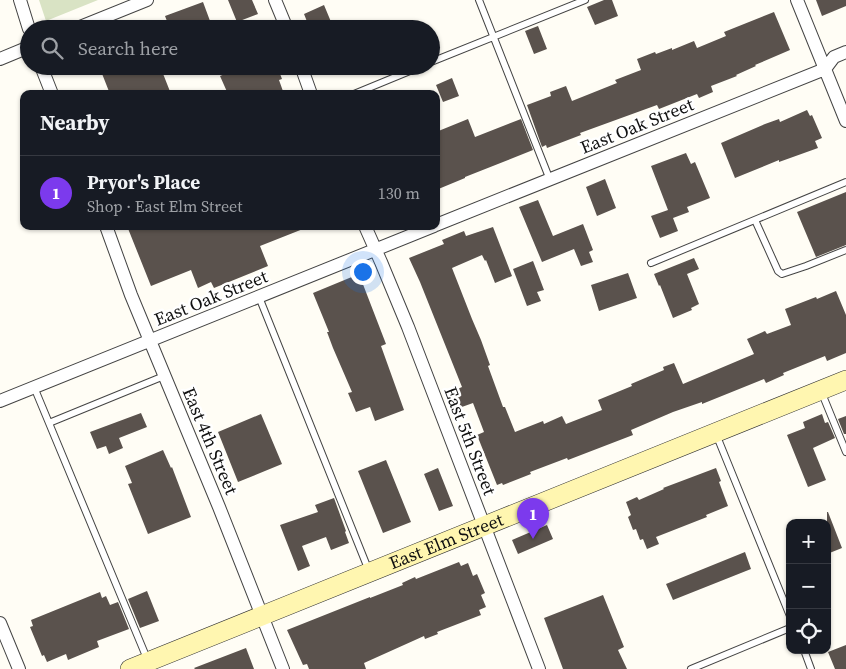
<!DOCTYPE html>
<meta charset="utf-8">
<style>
body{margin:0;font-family:"Source Serif 4",serif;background:#20242c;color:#f1f3f6}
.controls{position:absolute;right:15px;bottom:15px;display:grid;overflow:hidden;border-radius:10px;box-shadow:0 1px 4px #0004}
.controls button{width:45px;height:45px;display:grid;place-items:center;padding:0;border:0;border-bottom:1px solid #363941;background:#171b24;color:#f1f3f6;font:25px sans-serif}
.you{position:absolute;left:362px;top:271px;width:18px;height:18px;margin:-12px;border:4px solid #fff;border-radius:50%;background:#1a73e8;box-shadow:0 0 0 8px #1a73e833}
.badge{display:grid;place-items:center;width:32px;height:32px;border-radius:50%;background:#7c3aed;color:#fff;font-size:16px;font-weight:700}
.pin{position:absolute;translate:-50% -41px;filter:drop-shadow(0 1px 2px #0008)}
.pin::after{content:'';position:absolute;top:26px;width:18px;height:15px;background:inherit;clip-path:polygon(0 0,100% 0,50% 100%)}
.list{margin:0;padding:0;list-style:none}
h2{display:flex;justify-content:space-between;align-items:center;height:65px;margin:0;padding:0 20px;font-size:21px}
h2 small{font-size:16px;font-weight:400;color:#9ea1a6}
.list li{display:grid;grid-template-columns:32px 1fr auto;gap:15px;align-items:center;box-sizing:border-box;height:75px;padding:0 20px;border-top:1px solid #363941}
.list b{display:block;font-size:19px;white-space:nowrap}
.list p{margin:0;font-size:16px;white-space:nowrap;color:#9ea1a6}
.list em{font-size:16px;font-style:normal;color:#9ea1a6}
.icon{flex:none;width:28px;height:28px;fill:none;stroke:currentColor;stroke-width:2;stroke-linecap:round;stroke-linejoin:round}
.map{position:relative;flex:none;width:846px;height:669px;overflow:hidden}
.search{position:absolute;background:#171b24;box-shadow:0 1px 4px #0004;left:20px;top:20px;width:420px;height:55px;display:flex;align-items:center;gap:12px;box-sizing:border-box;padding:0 18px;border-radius:28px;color:#9ea1a6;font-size:19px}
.panel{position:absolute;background:#171b24;box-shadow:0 1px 4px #0004;left:20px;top:90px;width:420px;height:140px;border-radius:10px}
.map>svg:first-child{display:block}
.cemetery{fill:#d9e3c4}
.building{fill:#5a524d}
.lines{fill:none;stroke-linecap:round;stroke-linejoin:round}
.service-casing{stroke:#444;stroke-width:8}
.minor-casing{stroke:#444;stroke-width:14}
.secondary-casing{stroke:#333;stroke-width:20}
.service{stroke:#fff;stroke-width:6}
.minor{stroke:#fff;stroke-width:12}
.secondary{stroke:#fff6b0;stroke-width:19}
.labels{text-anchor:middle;stroke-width:5;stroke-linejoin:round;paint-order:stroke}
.street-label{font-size:18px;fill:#111;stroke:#fff}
</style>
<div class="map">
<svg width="846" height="669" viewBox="0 0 846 669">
<rect width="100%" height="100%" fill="#fffdf5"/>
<path class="cemetery" d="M 39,0 L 98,0 L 46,21 Z"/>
<path class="building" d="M 228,0 L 252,0 L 258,14 L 237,22 Z
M 604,0 L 612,0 L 618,16 L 595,25 L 587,7 Z
M 816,0 L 846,0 L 846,6 L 822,16 Z
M 203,2 L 213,29 L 170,29 L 165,16 Z
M 324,5 L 334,29 L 310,29 L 304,14 Z
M 774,12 L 790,50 L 755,65 L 756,66 L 736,75 L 737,76 L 711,86 L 713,92 L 699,98 L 697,94 L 659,109 L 657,105 L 580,133 L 581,135 L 547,148 L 546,145 L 542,147 L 527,105 L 551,96 L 550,92 L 566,86 L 572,101 L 617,83 L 615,80 L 641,70 L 637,59 L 655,52 L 656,54 L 672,48 L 672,50 L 694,41 L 697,48 L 726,36 L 724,32 Z
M 538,26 L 547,49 L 534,54 L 525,31 Z
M 99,66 L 160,66 L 171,94 L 110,94 Z
M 244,66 L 277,66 L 282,79 L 279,80 L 284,94 L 228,94 L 220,76 Z
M 452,78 L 459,96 L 443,102 L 436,85 Z
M 807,110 L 810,116 L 812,115 L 822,138 L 815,141 L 818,148 L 779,162 L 779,160 L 735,178 L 721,143 L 765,124 L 779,119 L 780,122 Z
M 468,119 L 475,137 L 521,119 L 533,150 L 465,177 L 465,178 L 436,190 L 436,132 Z
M 686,153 L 691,164 L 695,162 L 710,198 L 687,207 L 689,212 L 673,218 L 678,231 L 660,238 L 651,216 L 668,210 L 651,166 Z
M 605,179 L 616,208 L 597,216 L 586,187 Z
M 846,192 L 846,245 L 816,257 L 797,212 Z
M 538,200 L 553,236 L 583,224 L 593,250 L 589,252 L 593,262 L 581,266 L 574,249 L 542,262 L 519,207 Z
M 127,226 L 308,226 L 308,227 L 260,246 L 268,266 L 214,288 L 211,282 L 198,288 L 191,270 L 151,286 Z
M 493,227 L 512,276 L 495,283 L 486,260 L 485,261 L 482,255 L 452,268 L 472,319 L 481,340 L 490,365 L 488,366 L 503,407 L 505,407 L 515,432 L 543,421 L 544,424 L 562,416 L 566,424 L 602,410 L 598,400 L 632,386 L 631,384 L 664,370 L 663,367 L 674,363 L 683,384 L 754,354 L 747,339 L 765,331 L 767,334 L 791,325 L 785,309 L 816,297 L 817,299 L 836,291 L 846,315 L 846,353 L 827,361 L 825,356 L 783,373 L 784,375 L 766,383 L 764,379 L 702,404 L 702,402 L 673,412 L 631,430 L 633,435 L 568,460 L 567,458 L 530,472 L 531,474 L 503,485 L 502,483 L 497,485 L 477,435 L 484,432 L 473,403 L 459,408 L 453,391 L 462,387 L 420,282 L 409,258 L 444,244 L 442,240 L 464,231 L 466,236 Z
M 694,258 L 699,269 L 687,274 L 699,304 L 691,308 L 692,310 L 673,318 L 660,285 L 659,286 L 654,274 Z
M 533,261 L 544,290 L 537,292 L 541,301 L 527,306 L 513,269 Z
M 628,273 L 637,298 L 599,311 L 591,285 Z
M 359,274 L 386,344 L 381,346 L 404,410 L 375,421 L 370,407 L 356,412 L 348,393 L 352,392 L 333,348 L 327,332 L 329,332 L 313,293 Z
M 141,413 L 147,427 L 119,438 L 123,448 L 109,454 L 106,446 L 97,449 L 90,432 Z
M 261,414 L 282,464 L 238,482 L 218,432 Z
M 822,414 L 825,423 L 828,422 L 835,438 L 813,448 L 826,480 L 808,487 L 787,435 L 805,428 L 803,422 Z
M 846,416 L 846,434 L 844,434 L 838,419 Z
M 163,450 L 171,468 L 172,467 L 191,517 L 148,534 L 128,484 L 132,483 L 125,466 Z
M 386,460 L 411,522 L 383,533 L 358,471 Z
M 438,468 L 453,506 L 439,511 L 424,474 Z
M 716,468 L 721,481 L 719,482 L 728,506 L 706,515 L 707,517 L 656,537 L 659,544 L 647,549 L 643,539 L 640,540 L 636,529 L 633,530 L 628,517 L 631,515 L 626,502 L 637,497 L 639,500 L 664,489 L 663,488 Z
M 334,498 L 346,531 L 345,532 L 349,543 L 331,550 L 326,537 L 302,546 L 310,566 L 298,571 L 280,525 L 318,512 L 315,505 Z
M 828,512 L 842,548 L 827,554 L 827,512 Z
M 547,525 L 553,539 L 518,554 L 512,540 Z
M 745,552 L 751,569 L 673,600 L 666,584 Z
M 459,562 L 461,566 L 468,563 L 473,576 L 477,574 L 485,593 L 481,595 L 486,607 L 479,610 L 481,615 L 437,632 L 438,634 L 425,639 L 424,636 L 364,663 L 366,669 L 309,669 L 307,664 L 303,665 L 287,630 L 370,597 L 370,598 L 403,585 L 402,583 L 415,577 L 416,579 Z
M 147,591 L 159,621 L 140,628 L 128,599 Z
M 100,592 L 102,598 L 106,596 L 110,605 L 118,602 L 129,629 L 97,641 L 99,647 L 68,660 L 66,654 L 47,662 L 44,655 L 42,656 L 30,627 L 33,626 L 31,620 Z
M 603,595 L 624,647 L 618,650 L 627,669 L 563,669 L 544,618 Z
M 846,645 L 846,669 L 835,669 L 828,652 Z
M 246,648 L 254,669 L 195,669 L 194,668 Z"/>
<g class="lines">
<defs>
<path id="service" d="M 479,0 L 550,180
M 431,62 L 585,0
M 354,94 L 422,66
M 755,220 L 778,271 L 782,274 L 806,266 L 846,250
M 651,263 L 846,182
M 259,297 L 369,571
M 34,387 L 148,661
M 821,391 L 846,452
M 49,423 L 164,376
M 716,434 L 790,616
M 804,650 L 811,669
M 691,669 L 790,628"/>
<path id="minor" d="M 20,0 L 29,29
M 275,0 L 287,29
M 797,0 L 846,121
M 75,29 L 147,0
M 0,59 L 29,47
M 41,66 L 52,94
M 301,66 L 311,94
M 436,225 L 825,69 L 834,57 L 846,52
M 106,226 L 131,295 L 219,507 L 283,669
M 365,226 L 381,262 L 408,327 L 539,669
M 0,401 L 434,226
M 0,623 L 19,669"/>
<g id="secondary">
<path id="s1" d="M 130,669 L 846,380"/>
</g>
</defs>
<use href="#service" class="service-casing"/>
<use href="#minor" class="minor-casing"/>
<use href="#secondary" class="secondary-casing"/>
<use href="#service" class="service"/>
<use href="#minor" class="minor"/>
<use href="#secondary" class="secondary"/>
</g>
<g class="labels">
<g class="street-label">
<text transform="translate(637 126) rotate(-22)" y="6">East Oak Street</text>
<text transform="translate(211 298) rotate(-22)" y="6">East Oak Street</text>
<text transform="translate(210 441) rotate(67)" y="6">East 4th Street</text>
<text transform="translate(470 441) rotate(69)" y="6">East 5th Street</text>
<text dy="6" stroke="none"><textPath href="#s1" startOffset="341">East Elm Street</textPath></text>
</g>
</g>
</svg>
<div class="controls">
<button>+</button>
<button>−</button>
<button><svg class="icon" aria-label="locate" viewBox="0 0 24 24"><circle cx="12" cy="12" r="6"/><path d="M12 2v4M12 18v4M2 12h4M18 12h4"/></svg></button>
</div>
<div class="you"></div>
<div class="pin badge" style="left:533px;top:539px">1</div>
<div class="search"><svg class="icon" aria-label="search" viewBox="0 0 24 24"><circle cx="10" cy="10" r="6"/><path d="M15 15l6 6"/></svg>Search here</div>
<section class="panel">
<h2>Nearby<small></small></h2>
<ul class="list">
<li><span class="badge">1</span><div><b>Pryor's Place</b><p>Shop · East Elm Street</p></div><em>130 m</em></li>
</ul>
</section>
</div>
